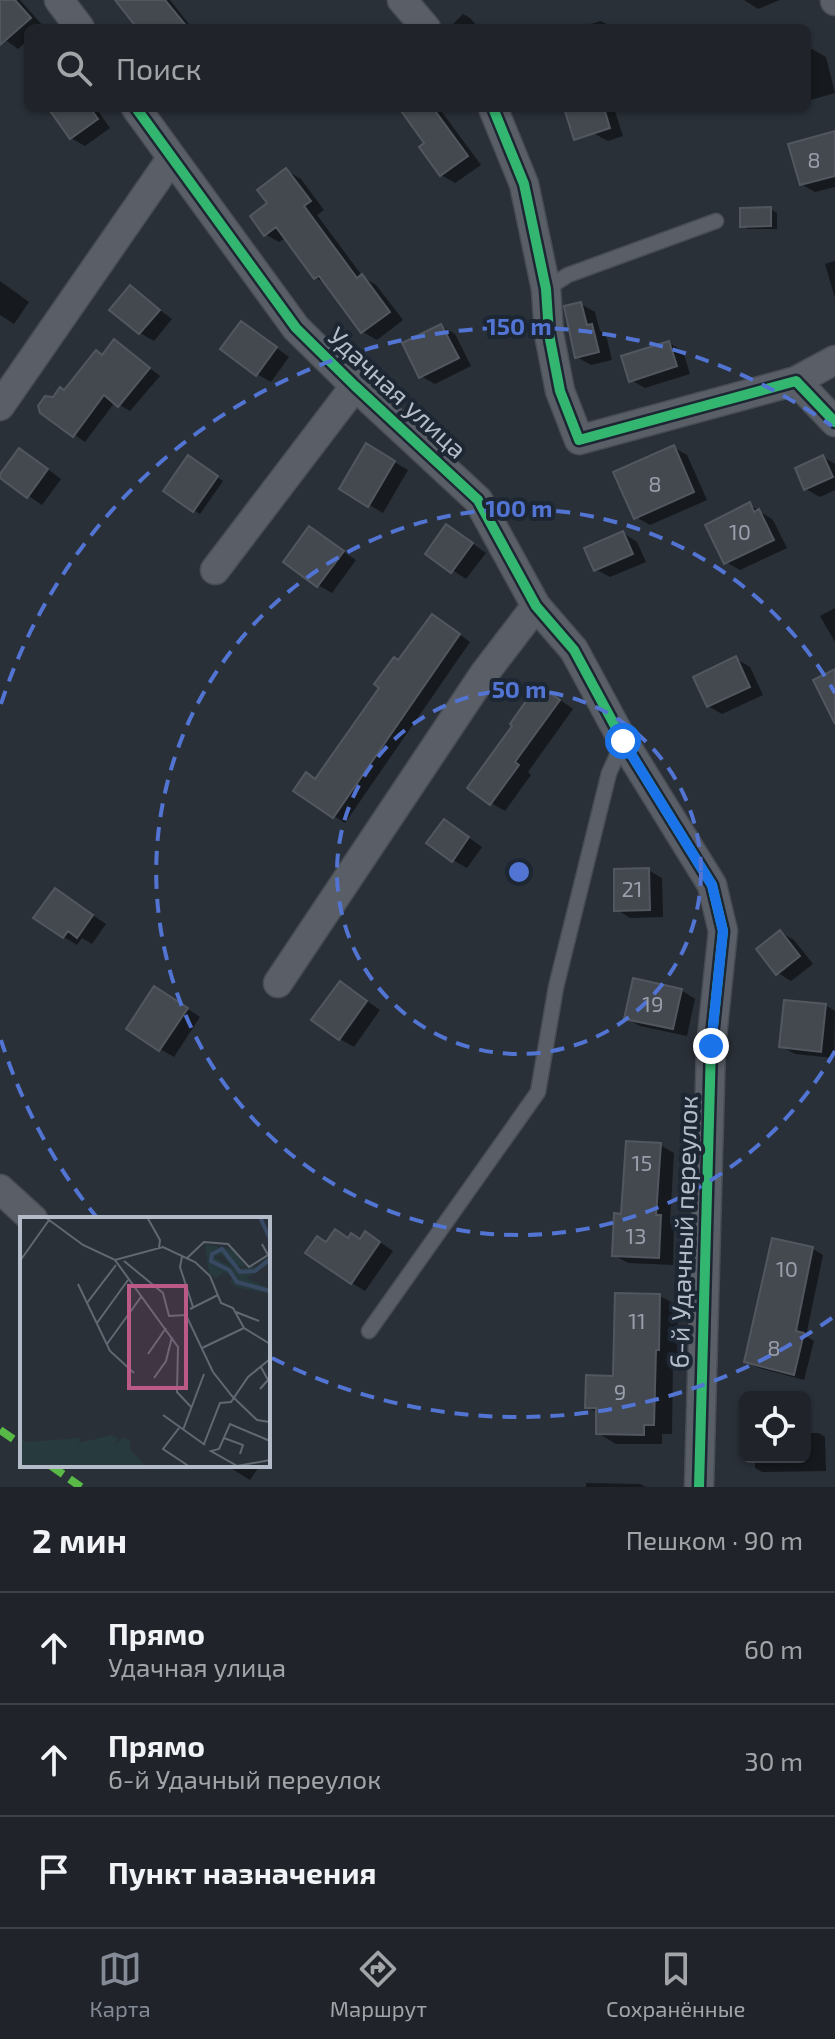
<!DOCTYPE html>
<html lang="ru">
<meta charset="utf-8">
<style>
body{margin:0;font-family:"Exo 2",sans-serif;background:#2d3036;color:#f1f3f6}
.controls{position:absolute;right:24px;bottom:24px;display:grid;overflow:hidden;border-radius:12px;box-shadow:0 2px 6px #0004}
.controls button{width:72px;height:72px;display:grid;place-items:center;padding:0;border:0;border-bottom:2px solid #3d4147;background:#20242a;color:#f1f3f6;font:40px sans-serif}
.stop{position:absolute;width:24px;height:24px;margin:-18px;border:6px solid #1a73e8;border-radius:50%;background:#fff}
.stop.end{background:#1a73e8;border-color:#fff;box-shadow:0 2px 8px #0008}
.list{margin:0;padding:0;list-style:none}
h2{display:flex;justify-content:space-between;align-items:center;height:104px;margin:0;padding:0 32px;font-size:34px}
h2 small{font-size:26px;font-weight:400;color:#a2a4a8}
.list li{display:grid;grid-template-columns:52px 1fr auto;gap:24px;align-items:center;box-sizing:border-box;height:112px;padding:0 32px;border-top:2px solid #3d4147}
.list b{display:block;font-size:30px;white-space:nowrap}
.list p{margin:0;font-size:26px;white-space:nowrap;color:#a2a4a8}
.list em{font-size:26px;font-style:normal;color:#a2a4a8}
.icon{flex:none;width:44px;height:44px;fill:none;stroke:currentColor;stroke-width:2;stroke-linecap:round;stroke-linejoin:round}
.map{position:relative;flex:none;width:835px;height:1487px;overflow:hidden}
.search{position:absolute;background:#20242a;box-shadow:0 2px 6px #0004;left:24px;right:24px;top:24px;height:88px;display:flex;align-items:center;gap:20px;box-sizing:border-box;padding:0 28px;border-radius:12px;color:#a2a4a8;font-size:30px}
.sheet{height:440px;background:#20242a}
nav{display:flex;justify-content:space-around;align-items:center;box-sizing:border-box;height:112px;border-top:2px solid #3d4147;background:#20242a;font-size:22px;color:#a2a4a8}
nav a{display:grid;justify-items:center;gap:4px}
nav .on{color:#848b96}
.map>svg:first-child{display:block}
.shadow{fill:#0007}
.building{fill:#444950;stroke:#52575f;stroke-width:2}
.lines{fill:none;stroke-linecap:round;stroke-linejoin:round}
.service-casing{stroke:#484c53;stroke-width:17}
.minor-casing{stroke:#484c53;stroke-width:31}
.service{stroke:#5a5e66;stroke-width:14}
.minor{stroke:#5a5e66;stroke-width:28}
.quiet{stroke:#58b947;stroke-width:8;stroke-dasharray:16 8;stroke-linecap:butt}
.cycleway-casing{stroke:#1d2633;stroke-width:15}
.cycleway{stroke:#33b770;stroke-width:10}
.route{stroke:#1a73e8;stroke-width:10}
.ring{fill:none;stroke:#5274d3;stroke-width:4;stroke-dasharray:14 10}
.labels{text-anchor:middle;stroke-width:8;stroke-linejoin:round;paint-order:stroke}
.number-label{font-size:22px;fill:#989fab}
.street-label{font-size:26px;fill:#b4bcc9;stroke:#1d2633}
.inset-river{fill:none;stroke:#384963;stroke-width:4}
.inset-road{fill:none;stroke:#616872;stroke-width:2}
.view{fill:#bc5a87;fill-opacity:0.15;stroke:#bc5a87;stroke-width:4}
.inset-edge{fill:none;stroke:#b4bcc9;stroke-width:4}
.centre{fill:#5274d3;stroke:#1d2633;stroke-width:4}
.ring-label{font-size:24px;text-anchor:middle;font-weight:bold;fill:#5274d3;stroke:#1d2633;stroke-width:8;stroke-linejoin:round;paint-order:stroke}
</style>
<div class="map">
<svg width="835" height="1487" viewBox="0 0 835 1487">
<rect width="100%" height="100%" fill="#2a3038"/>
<path class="shadow" d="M 0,0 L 20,0 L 44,27 L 28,28 L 28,40 L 18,49 L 0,36 Z
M 113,0 L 170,0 L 192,28 L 140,28 L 121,4 Z
M 744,0 L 780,0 L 758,9 Z
M 463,14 L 470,18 L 479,28 L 456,28 L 452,25 Z
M 601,21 L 614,28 L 576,28 Z
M 812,49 L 826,57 L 835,93 L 807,101 L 807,50 Z
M 51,108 L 96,108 L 110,128 L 85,146 L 71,138 Z
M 401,108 L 439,108 L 481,165 L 455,183 L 441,175 L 427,144 Z
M 586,108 L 614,108 L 623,136 L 608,141 L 593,133 Z
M 835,135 L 835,187 L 815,192 L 801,184 Z
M 287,171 L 301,179 L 324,210 L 317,215 L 363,277 L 376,285 L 403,320 L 377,340 L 363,332 L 328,285 L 316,278 L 286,238 L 279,242 L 265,234 L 270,204 Z
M 770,209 L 777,213 L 777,229 L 748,229 L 742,226 Z
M 835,261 L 835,298 L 825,264 Z
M 0,281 L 29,302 L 14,324 L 0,315 Z
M 130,288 L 172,319 L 154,341 L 140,333 Z
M 581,304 L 595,312 L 600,331 L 606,335 L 612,360 L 591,365 L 577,357 Z
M 441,326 L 455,334 L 471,366 L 435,384 L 421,376 Z
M 255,332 L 289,357 L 271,382 L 257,374 Z
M 115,342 L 160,376 L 130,411 L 115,402 L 85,442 L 42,412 L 103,357 Z
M 669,343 L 683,351 L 690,374 L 645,388 L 631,380 Z
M 367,446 L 408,470 L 383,513 L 341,488 Z
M 673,447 L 687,455 L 707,500 L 650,525 L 636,517 Z
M 823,457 L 835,464 L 835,490 L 820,497 L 806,489 Z
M 34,459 L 61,479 L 42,505 L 1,477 Z
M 195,461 L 223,481 L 200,514 L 194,510 Z
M 750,505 L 773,520 L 787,548 L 740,570 L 726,562 Z
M 310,529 L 356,560 L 332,593 L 318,585 Z
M 623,533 L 637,542 L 646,562 L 610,577 L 595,569 Z
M 461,535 L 486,553 L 466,579 L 427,553 Z
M 835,608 L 835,642 L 820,616 Z
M 444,623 L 470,642 L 345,823 L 334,816 L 317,781 L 399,663 Z
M 736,659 L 750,667 L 763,695 L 722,714 L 708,706 Z
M 553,695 L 573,709 L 528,772 L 531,775 L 505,811 L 491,803 Z
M 458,830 L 482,847 L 467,868 L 453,860 Z
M 648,870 L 662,878 L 663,917 L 630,918 L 616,909 Z
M 69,899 L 106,924 L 92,944 L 82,938 L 77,945 L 64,937 Z
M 780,932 L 794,940 L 813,964 L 791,981 L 778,973 Z
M 681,990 L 695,999 L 687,1036 L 640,1026 L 626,1018 Z
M 354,992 L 380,1010 L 354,1047 L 340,1039 Z
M 168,996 L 200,1017 L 174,1057 L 160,1049 Z
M 825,1005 L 835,1011 L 834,1058 L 795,1054 L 781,1046 Z
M 660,1145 L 674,1153 L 670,1223 L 674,1225 L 673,1265 L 628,1263 L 614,1255 L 623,1216 Z
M 349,1239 L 380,1242 L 393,1251 L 365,1291 L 352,1283 L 327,1244 Z
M 813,1249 L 823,1255 L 806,1336 L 814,1341 L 804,1380 L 756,1367 L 746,1361 Z
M 660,1296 L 678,1306 L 677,1359 L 673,1359 L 672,1434 L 662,1434 L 662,1444 L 616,1444 L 598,1433 L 598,1413 L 587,1407 L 615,1378 Z
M 805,1433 L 819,1433 L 825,1437 L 826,1471 L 762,1472 L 755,1468 L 755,1457 L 805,1457 Z
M 226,1465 L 260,1465 L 250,1480 Z
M 586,1483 L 640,1484 L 646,1487 L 586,1487 Z"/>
<path class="building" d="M 0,0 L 15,0 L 31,18 L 0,45 Z
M 115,0 L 165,0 L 188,28 L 137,28 Z
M 48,108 L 90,108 L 98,119 L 70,139 Z
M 399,108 L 433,108 L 468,156 L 440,176 L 419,147 L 424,143 Z
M 564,108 L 604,108 L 610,128 L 574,140 Z
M 835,131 L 835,176 L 800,185 L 788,144 Z
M 286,168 L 311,201 L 304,206 L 357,278 L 362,274 L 390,312 L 361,333 L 319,276 L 314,279 L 276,227 L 264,236 L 250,216 L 267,203 L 257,190 Z
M 771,207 L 771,226 L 740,227 L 740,208 Z
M 130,285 L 160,310 L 139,334 L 109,310 Z
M 581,302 L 587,325 L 592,324 L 599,352 L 575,358 L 564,306 Z
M 241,321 L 277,347 L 256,376 L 220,349 Z
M 441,324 L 459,358 L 419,378 L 402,343 Z
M 114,339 L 150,368 L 118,407 L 104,395 L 73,437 L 40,413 L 38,406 L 45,396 L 53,397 L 60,387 L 64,390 L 96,350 L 102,355 Z
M 669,341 L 677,366 L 629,382 L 621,356 Z
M 366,443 L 395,461 L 368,507 L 339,489 Z
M 674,445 L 694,492 L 634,519 L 613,472 Z
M 19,448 L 48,469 L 27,498 L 0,478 L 0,474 Z
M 188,455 L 218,476 L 193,512 L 163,491 Z
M 823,455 L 833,477 L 804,490 L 795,468 Z
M 750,502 L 754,512 L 759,509 L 774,540 L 724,564 L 705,525 Z
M 446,524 L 473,543 L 451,573 L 425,554 Z
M 309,526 L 344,551 L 317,587 L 283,562 Z
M 623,531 L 633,554 L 594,571 L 584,548 Z
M 432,614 L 460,634 L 333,818 L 293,791 L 306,772 L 315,779 L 379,688 L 374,684 L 394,657 L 398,660 Z
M 736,656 L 750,687 L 707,707 L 693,677 Z
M 835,669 L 835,724 L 813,680 Z
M 538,684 L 560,700 L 515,762 L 519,765 L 490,805 L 467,788 L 512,726 L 510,724 Z
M 444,819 L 469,837 L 452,862 L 426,843 Z
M 649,868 L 650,910 L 614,911 L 614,869 Z
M 55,888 L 93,915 L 77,938 L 68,931 L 63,938 L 33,918 Z
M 780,930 L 800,956 L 776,975 L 756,949 Z
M 633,978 L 682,989 L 673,1029 L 624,1019 Z
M 340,981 L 367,1001 L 339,1040 L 311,1020 Z
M 154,986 L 188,1008 L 159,1051 L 126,1029 Z
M 784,1000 L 826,1004 L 821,1052 L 779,1047 Z
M 626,1141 L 661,1143 L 656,1215 L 661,1215 L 659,1258 L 612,1256 L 614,1213 L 621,1214 Z
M 335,1229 L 348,1238 L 351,1233 L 360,1239 L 365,1231 L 380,1242 L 351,1284 L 305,1253 L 317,1236 L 326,1242 Z
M 772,1238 L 813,1247 L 796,1331 L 804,1333 L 794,1375 L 744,1362 Z
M 615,1293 L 660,1294 L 659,1350 L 656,1350 L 654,1425 L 644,1425 L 644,1435 L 596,1434 L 596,1408 L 585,1408 L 586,1375 L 613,1376 Z"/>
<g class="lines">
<defs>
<path id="service" d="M 546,289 L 568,275 L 716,221
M 369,1331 L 538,1092 L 556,987 L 609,773 L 623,742"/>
<path id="minor" d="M 59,0 L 80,28
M 402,0 L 426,28
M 835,0 L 835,1
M 136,108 L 296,328 L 355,386 L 478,500 L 536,606 L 574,650 L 623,741 L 712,885 L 723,931 L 711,1046 L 699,1487
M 493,108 L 524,184 L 546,289 L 549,334 L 560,391 L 579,440 L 796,381 L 835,422
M 796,381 L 835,360
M 0,406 L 171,159
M 215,570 L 355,386
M 278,983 L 484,674 L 536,606
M 0,1189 L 33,1219"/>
</defs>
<use href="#service" class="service-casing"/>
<use href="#minor" class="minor-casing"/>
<use href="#service" class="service"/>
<use href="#minor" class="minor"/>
<path class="quiet" d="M 0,1430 L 22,1445
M 50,1465 L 81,1487"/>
<defs>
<path id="cycleway" d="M 136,108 L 296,328 L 355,386 L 478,500 L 536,606 L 574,650 L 623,741 L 712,885 L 723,931 L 711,1046 L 699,1487
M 493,108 L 524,184 L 546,289 L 549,334 L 560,391 L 579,440 L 796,381 L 835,422"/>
</defs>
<use href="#cycleway" class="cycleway-casing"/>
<use href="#cycleway" class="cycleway"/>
</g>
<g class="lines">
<path class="route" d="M 623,741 L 712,885 L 723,931 L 711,1046"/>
</g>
<g class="ring">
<circle cx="519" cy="872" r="182"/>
<path d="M835 1051A363 363 0 1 1 835 693"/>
<path d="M832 1318A545 545 0 0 1 272 1358M98 1219A545 545 0 0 1 1 1040M1 704A545 545 0 0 1 832 426"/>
</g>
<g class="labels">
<g class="number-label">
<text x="814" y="168">8</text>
<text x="655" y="492">8</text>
<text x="740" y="540">10</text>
<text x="632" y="897">21</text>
<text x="653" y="1012">19</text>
<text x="642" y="1171">15</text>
<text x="636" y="1244">13</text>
<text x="787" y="1277">10</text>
<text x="637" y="1329">11</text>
<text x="774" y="1356">8</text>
<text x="620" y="1400">9</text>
</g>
<g class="street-label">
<text transform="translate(397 393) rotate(43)" y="9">Удачная улица</text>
<text transform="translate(684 1232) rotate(-88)" y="9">6-й Удачный переулок</text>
</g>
</g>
<g transform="translate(20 1217)">
<rect width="250" height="250" fill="#2a3038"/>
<path d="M 185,27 L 215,33 L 225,49 L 212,50 L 201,37 L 194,40 L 214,52 L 238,49 L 250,36 L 250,47 L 226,61 L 250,72 L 250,77 L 216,70 L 210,64 L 214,60 L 204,55 L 196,61 L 189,56 ZM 91,218 L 98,221 L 95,227 L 104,220 L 110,224 L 110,232 L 126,250 L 0,250 L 0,219 L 6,225 L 60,221 L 59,226 Z" fill="#273a3e"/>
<path class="inset-river" d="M 240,0 L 250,22M 250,42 L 235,54 L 220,55 L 202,32 L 192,37 L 191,44 L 209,53 L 217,65 L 250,74"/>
<path class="inset-road" d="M 25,0 L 63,28 L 95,43 L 143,30 L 175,45 L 190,59 L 201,86 L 213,91 L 224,111 L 250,127M 127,0 L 140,23 L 139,31M 162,40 L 160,50 L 173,90M 166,42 L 184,25 L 208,27 L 229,50 L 248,38 L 242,27M 95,43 L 158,130 L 157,175 L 172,191M 0,44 L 29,3M 104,44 L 143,76 L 149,99 L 166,98 L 193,155 L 212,179 L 237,203 L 250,205M 58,67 L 90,134 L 114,156M 67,86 L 96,48M 170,92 L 198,78M 216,95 L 239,104M 77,106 L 108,63M 87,127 L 121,80M 182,131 L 224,111M 128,137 L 146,111M 134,161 L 146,144 L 152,120M 240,172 L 248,163 L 241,150M 143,198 L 185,228M 159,211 L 143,232 L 170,250M 163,213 L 184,157M 204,221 L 223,228 L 220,237M 184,227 L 200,186 L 211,185 L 228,160 L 250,142M 217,249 L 250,243M 219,250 L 191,234 L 199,232 L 210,207 L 250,224"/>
<path class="view" d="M 109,69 L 166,69 L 166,171 L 109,171 Z"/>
<rect width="250" height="250" class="inset-edge"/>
</g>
<circle cx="519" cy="872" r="12" class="centre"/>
<g class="ring-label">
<text x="519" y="335">150 m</text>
<text x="519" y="517">100 m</text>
<text x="519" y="698">50 m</text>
</g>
</svg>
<div class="controls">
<button><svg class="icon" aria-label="locate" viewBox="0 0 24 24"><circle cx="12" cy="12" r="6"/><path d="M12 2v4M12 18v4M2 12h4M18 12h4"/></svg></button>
</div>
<div class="stop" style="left:623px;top:741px"></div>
<div class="stop end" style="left:711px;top:1046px"></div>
<div class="search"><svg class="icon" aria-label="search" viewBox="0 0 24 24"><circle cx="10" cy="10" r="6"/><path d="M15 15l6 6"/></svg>Поиск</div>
</div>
<section class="sheet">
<h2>2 мин<small>Пешком · 90 m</small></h2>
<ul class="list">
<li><svg class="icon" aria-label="ahead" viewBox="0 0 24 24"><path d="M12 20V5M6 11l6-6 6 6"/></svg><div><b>Прямо</b><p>Удачная улица</p></div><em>60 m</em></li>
<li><svg class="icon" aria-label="ahead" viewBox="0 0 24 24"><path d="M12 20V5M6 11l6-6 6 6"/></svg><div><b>Прямо</b><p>6-й Удачный переулок</p></div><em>30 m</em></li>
<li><svg class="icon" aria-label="arrive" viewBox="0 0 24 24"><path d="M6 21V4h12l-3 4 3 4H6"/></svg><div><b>Пункт назначения</b></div></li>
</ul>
</section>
<nav>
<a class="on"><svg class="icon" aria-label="map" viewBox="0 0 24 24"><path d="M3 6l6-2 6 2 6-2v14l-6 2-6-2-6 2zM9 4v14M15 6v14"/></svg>Карта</a>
<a><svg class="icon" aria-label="directions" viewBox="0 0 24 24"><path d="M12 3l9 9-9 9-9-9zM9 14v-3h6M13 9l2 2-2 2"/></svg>Маршрут</a>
<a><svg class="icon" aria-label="saved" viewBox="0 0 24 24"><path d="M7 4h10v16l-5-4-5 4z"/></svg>Сохранённые</a>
</nav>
